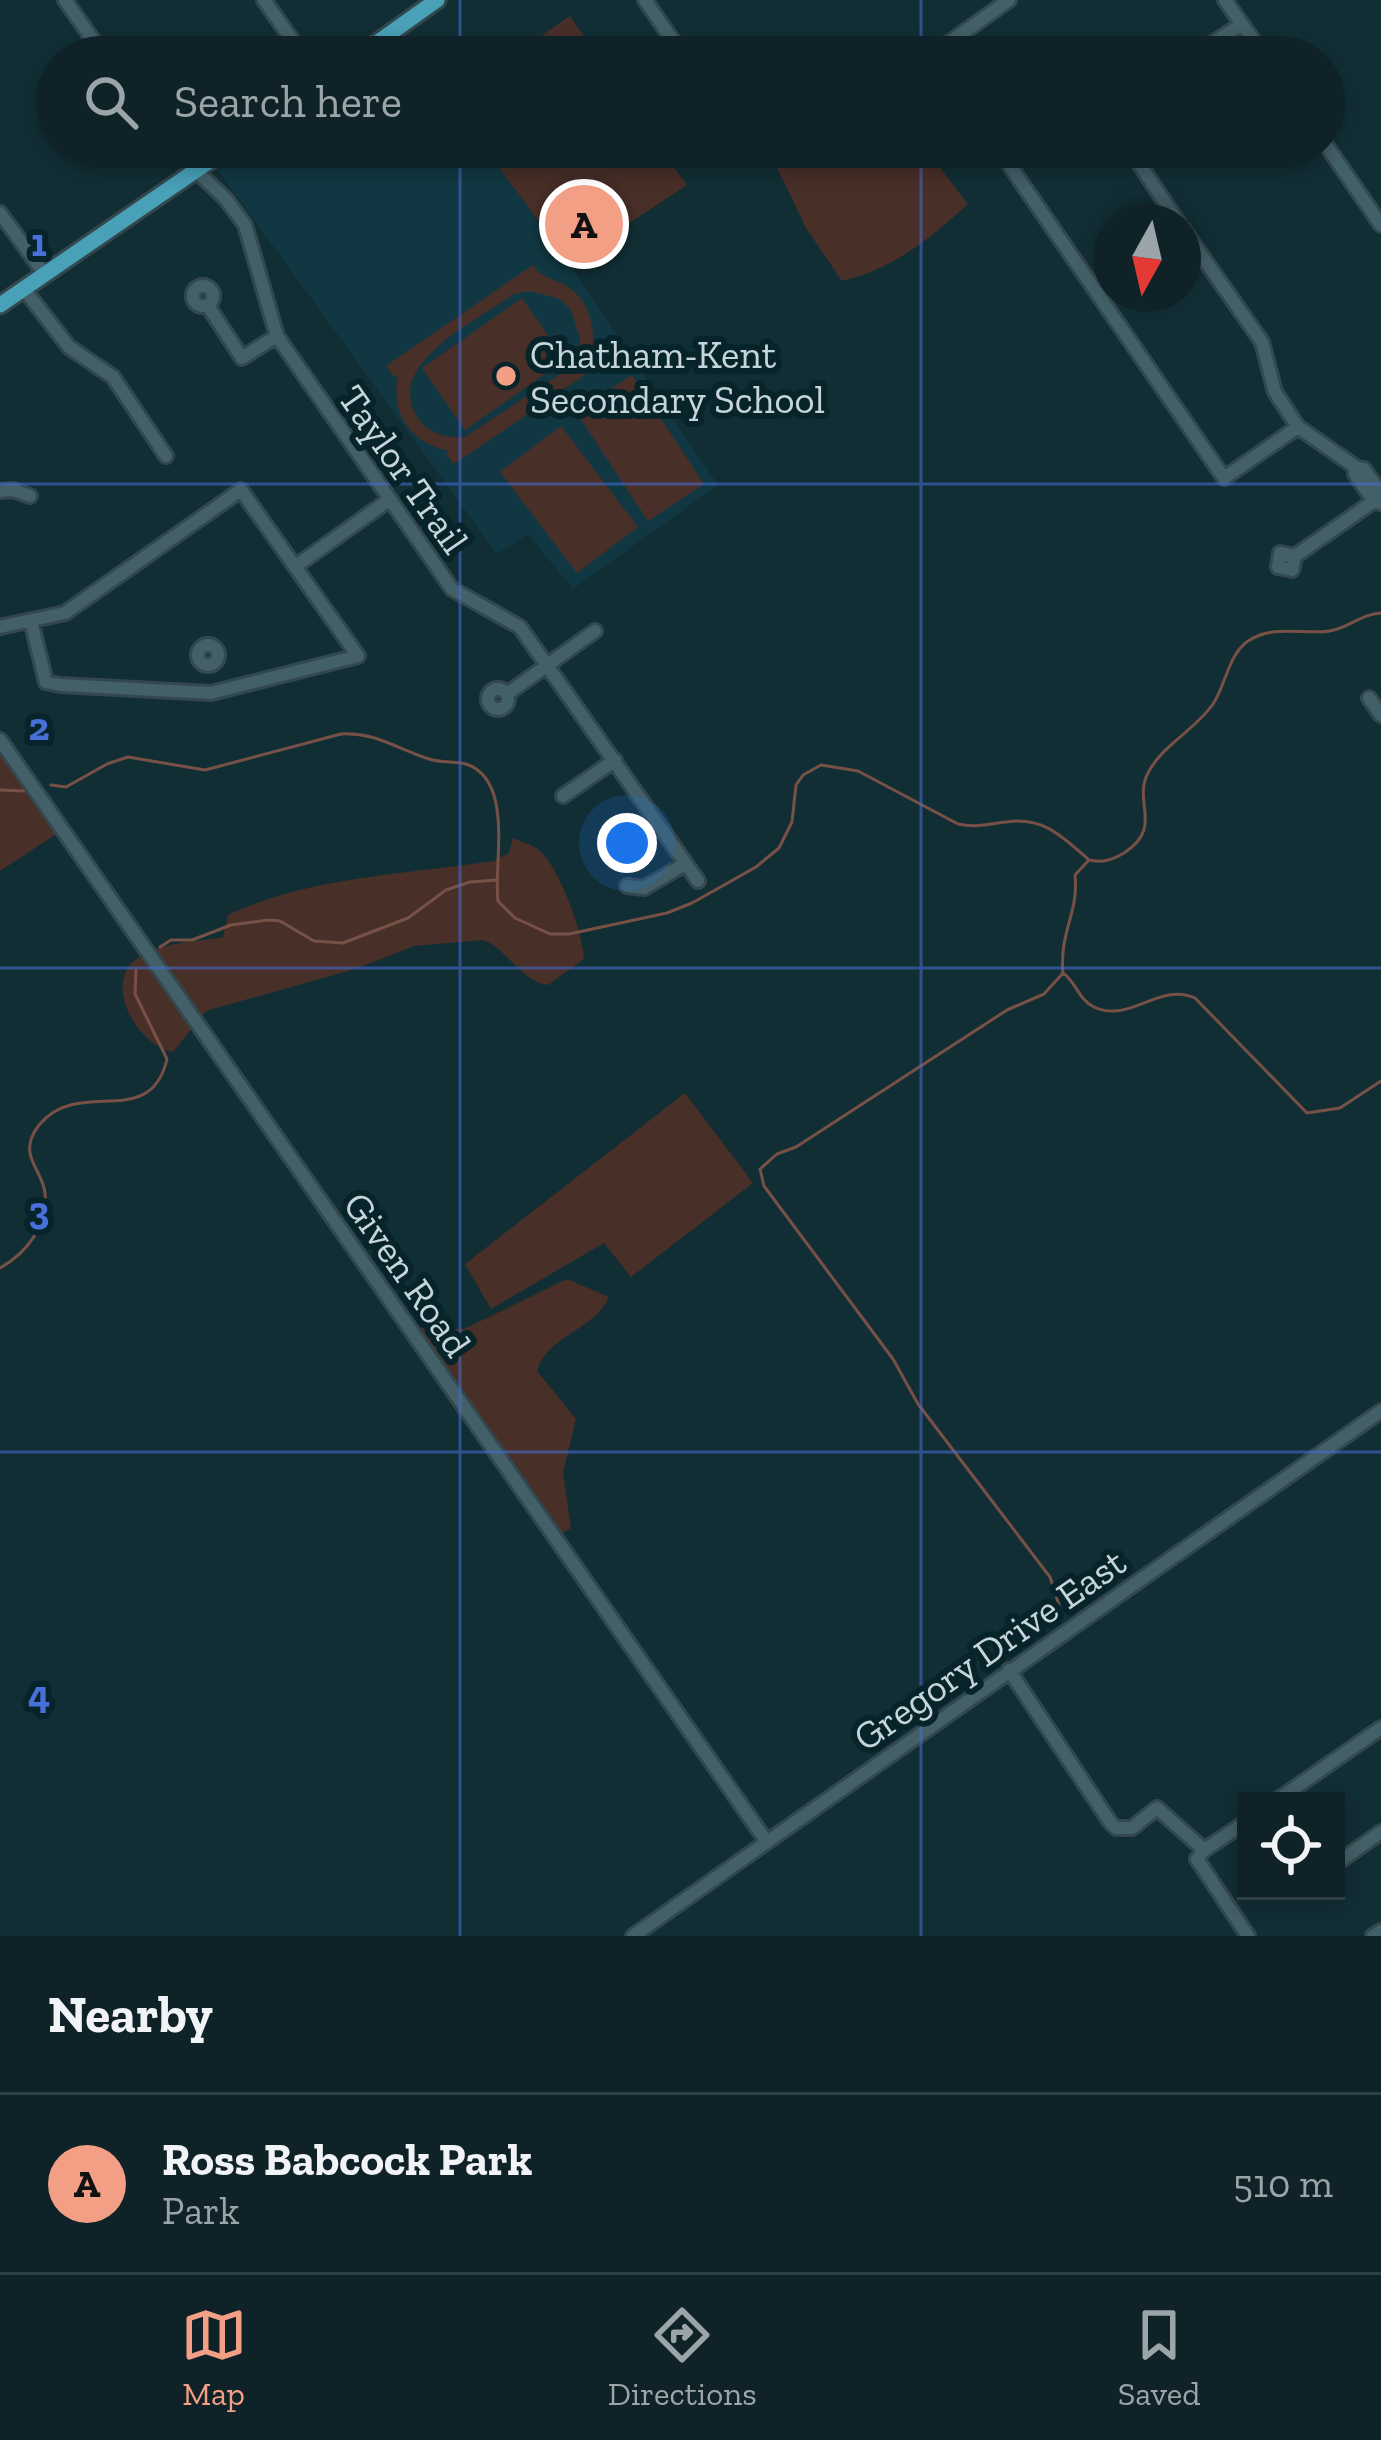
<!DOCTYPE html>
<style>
body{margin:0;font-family:"Zilla Slab",serif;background:#1c2f34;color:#f1f3f6}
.controls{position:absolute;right:36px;bottom:36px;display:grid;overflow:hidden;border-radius:0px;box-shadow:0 6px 18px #0003}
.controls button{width:108px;height:108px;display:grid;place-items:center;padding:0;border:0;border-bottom:3px solid #2e3f45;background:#0e2228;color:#f1f3f6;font:60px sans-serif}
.compass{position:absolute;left:1093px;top:204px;width:108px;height:108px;border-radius:50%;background:#0e2228;box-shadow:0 6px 18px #0003;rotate:188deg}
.you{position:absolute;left:627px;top:843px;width:42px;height:42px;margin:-30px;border:9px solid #fff;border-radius:50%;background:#1a73e8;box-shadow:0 0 0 18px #1a73e833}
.badge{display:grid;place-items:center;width:78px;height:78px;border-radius:50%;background:#f39f86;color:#111;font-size:39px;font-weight:700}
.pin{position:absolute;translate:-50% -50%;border:6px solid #fff;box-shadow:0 3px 12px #0006}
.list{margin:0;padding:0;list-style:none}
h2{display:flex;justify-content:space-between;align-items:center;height:156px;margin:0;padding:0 48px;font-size:51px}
h2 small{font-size:39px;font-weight:400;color:#9ba4a8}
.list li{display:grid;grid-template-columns:78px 1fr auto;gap:36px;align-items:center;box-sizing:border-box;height:180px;padding:0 48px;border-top:3px solid #2e3f45}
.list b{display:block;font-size:45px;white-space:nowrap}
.list p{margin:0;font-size:39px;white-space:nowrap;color:#9ba4a8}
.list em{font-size:39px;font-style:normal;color:#9ba4a8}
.icon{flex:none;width:66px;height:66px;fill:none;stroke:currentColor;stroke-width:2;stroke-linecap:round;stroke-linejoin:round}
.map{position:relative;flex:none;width:1381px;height:1936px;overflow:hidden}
.search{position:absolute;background:#0e2228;box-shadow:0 6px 18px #0003;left:36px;right:36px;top:36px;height:132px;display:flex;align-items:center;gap:30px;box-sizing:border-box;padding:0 42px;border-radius:66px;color:#9ba4a8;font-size:45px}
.sheet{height:336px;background:#0e2228}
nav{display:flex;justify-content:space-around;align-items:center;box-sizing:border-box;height:168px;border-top:3px solid #2e3f45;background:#0e2228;font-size:33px;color:#9ba4a8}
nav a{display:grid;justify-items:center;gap:6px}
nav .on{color:#f39f86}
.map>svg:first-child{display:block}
.built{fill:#113842}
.green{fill:#482f28;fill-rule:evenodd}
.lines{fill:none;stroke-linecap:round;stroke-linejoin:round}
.stream{stroke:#775146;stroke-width:3}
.minor-casing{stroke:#33484e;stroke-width:18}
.major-casing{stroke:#33484e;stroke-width:21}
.minor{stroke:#435f67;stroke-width:12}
.major{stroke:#49a1b8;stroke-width:15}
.grid{fill:none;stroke:#4770d8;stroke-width:3;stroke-opacity:0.55}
.poi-dot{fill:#f39f86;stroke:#08242b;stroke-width:4.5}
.labels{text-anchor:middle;stroke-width:12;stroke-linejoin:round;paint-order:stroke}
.poi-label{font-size:39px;fill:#c6d5da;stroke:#08242b;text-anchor:start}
.street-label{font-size:39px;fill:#c6d5da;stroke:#08242b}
.grid-label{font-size:39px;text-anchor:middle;font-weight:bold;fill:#4770d8;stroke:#08242b;stroke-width:12;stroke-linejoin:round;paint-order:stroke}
</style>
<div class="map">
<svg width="1381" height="1936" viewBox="0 0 1381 1936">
<rect width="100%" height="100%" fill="#122e35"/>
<path class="built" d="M 250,147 L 484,147 L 571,267 L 718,485 L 573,589 L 528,534 L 497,554 L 218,170 Z"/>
<path class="green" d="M 570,16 L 598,57 L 511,57 Z
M 484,147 L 659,147 L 687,185 L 569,263 Z
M 767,147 L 924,147 L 968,204 C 930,239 893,269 842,281 L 806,228 Z
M 533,265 C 542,279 551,277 565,285 C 589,299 596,326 592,353 L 601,364 L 454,464 L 446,454 L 449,451 C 411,442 390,415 398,375 L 394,377 L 386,366 ZM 530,291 L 560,299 L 571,310 L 580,339 L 577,355 L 569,368 L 465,437 C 445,438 426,433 416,415 C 386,362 479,320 514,294 Z
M 522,298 L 565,360 L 465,430 L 422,368 Z
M 632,375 L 704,484 L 648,521 L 576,412 Z
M 561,426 L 638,527 L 577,573 L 500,472 Z
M 0,754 L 58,833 L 0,871 Z
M 513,838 C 521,842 534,845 540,851 C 560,869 583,933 584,959 L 548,985 C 520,981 508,949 483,940 L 414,946 L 358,968 L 206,1011 L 173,1052 C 138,1046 100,982 139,957 C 162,942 197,942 223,937 L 228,915 C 308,877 407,874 494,861 L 509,853 Z
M 685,1093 L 753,1183 L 631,1277 L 604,1243 L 491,1309 L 465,1264 Z
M 567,1279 L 609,1297 C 595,1330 546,1336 537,1371 L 576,1419 L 563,1473 L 571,1528 L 555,1537 L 415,1328 L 464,1329 Z"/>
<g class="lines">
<path class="stream" d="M 51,785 L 66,787 L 107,764 L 128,757 L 205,770 L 341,734 C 376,732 397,749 429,759 C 441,763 454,761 466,764 C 515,780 493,866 498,901 L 515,918 L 550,934 L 569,934 L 667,913 L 692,903 L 756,867 L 779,848 L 792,822 L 796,785 L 803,775 L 821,765 L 858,771 L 958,824 C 975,828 989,824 1006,822 C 1043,816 1063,837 1089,860 C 1103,863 1112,860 1124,853 C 1165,826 1131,802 1149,771 C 1165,743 1195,730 1213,704 C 1226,685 1228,655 1248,641 C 1274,624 1303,635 1330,631 C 1349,628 1361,614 1381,613
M 0,790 L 25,791
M 1088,861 L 1075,875 C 1079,913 1059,932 1063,973 C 1076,982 1078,999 1094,1007 C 1129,1024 1159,982 1195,998 L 1307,1113 L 1340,1108 L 1381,1081
M 160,947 L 171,940 L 192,940 L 231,925 L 268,920 L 280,921 L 314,941 L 343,943 L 408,918 L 446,890 L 470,882 L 497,880
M 0,1268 C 27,1253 48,1225 45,1193 C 42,1168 16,1155 39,1125 C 79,1076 150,1132 167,1059 L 135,994 L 136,970
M 1034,1630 L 1049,1622 L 1059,1605 L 1050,1577 L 918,1404 L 893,1359 L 764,1186 L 760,1169 L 777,1154 L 796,1147 L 1007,1010 L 1044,994 L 1063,973"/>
<defs>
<path id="minor" d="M 65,0 L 105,57
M 264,0 L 304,57
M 645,0 L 684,57
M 1225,0 L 1265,57
M 929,57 L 1009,0
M 1191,57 L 1242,24
M 1324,142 L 1381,225
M 171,147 L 226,199 L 245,225 L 277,336 L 452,589 L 520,627 L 698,881
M 1042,147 L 1010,166 L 1224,478 L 1298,427
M 1128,147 L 1178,222
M 0,213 L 44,273
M 1183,229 L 1262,342 L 1275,392 L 1298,427 L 1357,468 L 1364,469 L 1378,489 L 1377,499
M193 296a10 10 0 1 1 20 0a10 10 0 1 1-20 0Z
M 24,289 L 69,347 L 113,377 L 166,456
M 208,306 L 242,358 L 277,336
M 1357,468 L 1355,474 L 1369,494 L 1380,503
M 0,491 L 13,490 L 30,496
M 1295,556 L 1280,553 L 1278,567 L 1292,570 L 1295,556 L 1380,497
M 296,566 L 389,500
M 0,627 L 65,613 L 241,490 L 358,656 L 211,693 L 60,685 L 46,682 L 31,621
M198 655a10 10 0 1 1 20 0a10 10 0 1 1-20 0Z
M488 699a10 10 0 1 1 20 0a10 10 0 1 1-20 0Z
M 507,694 L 595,631
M 1369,698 L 1381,715
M 0,740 L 767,1842
M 563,796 L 615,760
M 627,886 L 644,888 L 685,864
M 1009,1670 L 1110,1822 L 1116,1828 L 1132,1828 L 1157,1808 L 1204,1850
M 1276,1801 L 1381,1728
M 1246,1822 L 1204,1850 L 1197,1859 L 1248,1936
M 1336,1864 L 1381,1832
M 633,1936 L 1381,1411
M 1373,1936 L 1381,1931"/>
<path id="major" d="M 357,57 L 437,0
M 0,305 L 230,147"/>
</defs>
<use href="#minor" class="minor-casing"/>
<use href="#major" class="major-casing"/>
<use href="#minor" class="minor"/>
<use href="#major" class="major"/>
</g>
<path class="grid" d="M 460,0 L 460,57M 921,0 L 921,57M 460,147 L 460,1936M 921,147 L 921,1936M 0,484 L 1381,484M 0,968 L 1381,968M 0,1452 L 1381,1452"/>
<circle class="poi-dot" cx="506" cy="376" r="12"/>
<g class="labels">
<g class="poi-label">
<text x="530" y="368">Chatham-Kent<tspan x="530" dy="45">Secondary School</tspan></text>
</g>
<g class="street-label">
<text transform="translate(404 469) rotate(55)" y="14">Taylor Trail</text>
<text transform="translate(408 1274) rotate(55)" y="14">Given Road</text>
<text transform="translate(989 1649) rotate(-35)" y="14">Gregory Drive East</text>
</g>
</g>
<g class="grid-label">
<text x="39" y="256">1</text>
<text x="39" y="740">2</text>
<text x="39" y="1224">3</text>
<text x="39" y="1708">4</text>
</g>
</svg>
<div class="controls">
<button><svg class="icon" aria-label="locate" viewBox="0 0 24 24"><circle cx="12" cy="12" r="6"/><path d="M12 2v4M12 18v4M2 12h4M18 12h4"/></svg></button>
</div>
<svg class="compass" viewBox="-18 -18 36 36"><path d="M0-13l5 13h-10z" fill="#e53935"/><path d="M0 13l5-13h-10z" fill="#9ba4a8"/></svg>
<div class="you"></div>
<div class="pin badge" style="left:584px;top:224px">A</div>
<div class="search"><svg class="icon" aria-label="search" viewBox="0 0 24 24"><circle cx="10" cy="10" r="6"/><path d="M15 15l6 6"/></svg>Search here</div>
</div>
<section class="sheet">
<h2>Nearby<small></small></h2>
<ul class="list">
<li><span class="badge">A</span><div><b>Ross Babcock Park</b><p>Park</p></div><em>510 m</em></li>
</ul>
</section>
<nav>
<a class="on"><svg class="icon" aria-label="map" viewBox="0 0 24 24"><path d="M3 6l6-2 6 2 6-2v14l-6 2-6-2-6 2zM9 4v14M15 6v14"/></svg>Map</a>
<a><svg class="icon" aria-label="directions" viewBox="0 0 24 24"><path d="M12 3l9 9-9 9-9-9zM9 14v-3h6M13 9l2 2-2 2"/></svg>Directions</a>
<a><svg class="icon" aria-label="saved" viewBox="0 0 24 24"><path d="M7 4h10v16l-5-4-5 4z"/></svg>Saved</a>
</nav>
